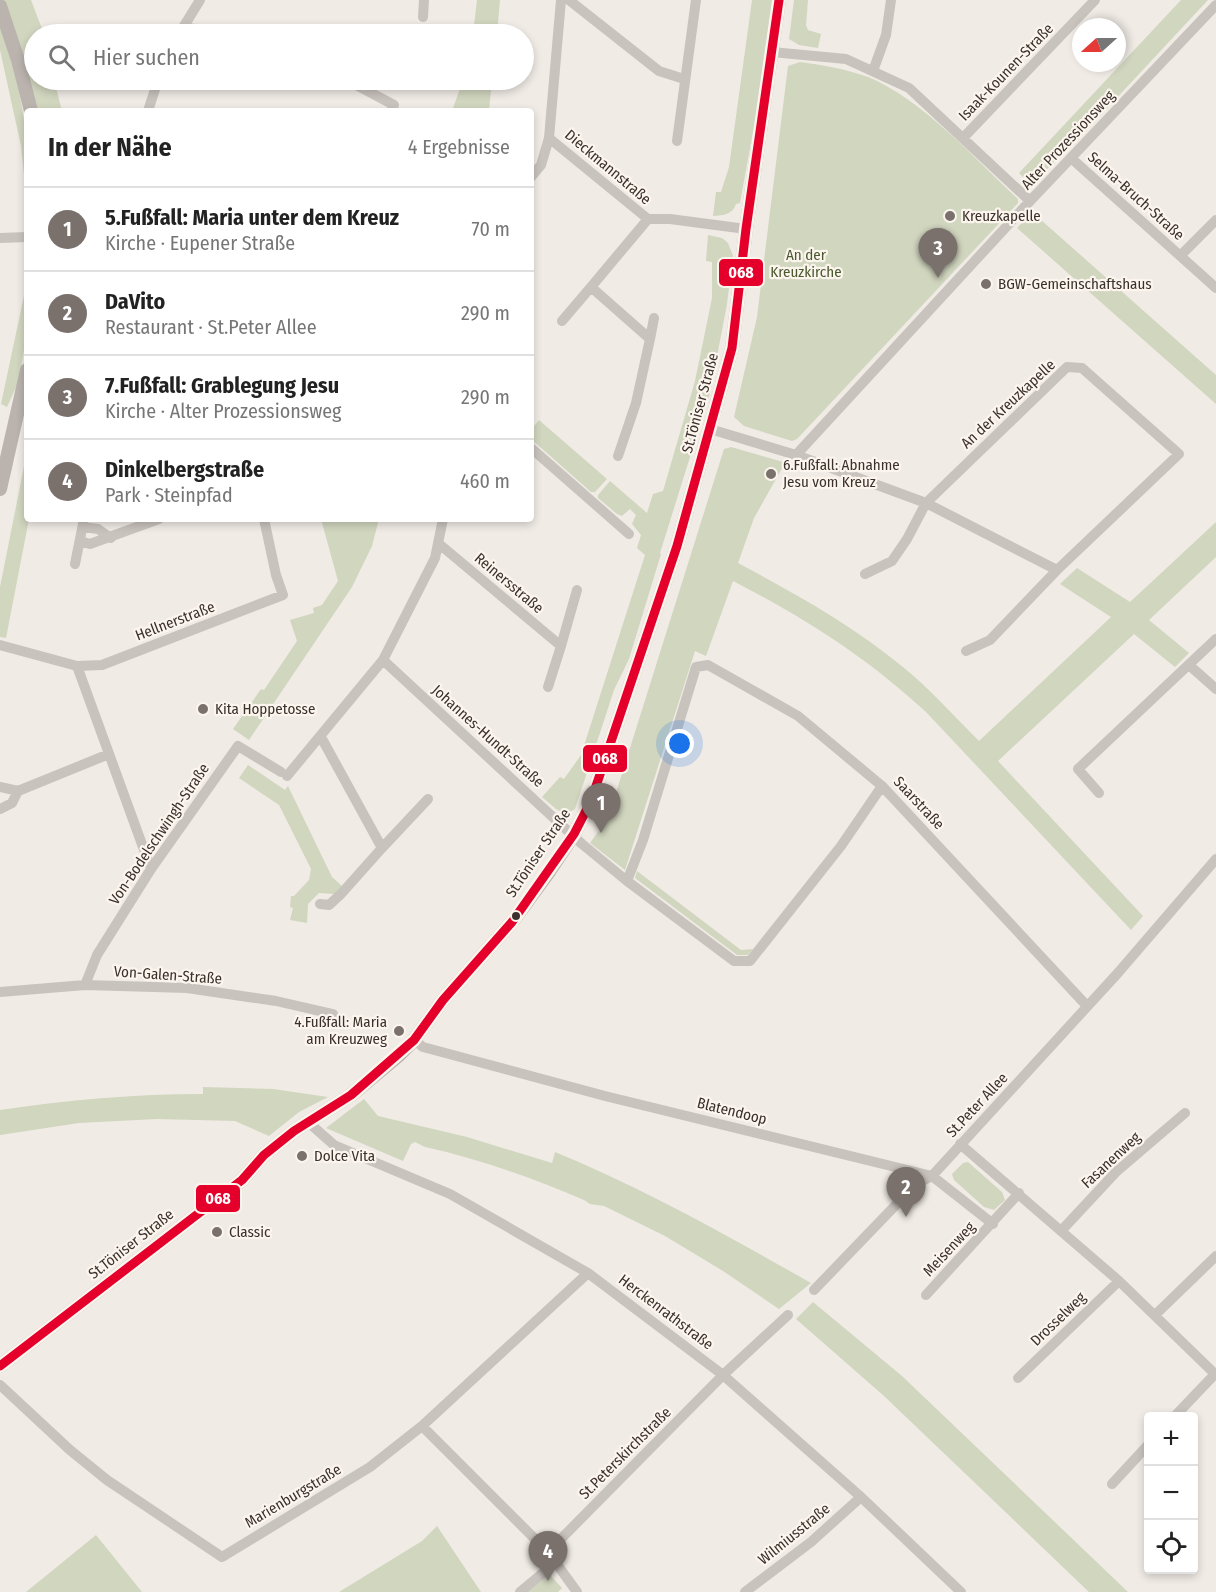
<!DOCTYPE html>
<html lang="de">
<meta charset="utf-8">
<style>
body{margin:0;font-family:"Fira Sans Condensed",sans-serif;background:#f6f6f6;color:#222}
.controls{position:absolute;right:18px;bottom:18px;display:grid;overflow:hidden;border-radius:6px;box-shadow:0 3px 9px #0003}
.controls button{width:54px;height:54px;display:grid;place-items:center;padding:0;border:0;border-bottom:2px solid #e0e0e0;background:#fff;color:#222;font:30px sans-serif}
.compass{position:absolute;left:1072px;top:18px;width:54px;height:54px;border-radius:50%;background:#fff;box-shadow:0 3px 9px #0003;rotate:249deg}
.you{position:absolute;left:680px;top:744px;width:21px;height:21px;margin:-15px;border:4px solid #fff;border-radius:50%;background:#1a73e8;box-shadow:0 0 0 9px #1a73e833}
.badge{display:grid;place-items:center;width:39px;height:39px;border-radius:50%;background:#7a716c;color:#fff;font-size:20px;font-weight:700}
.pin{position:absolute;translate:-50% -50px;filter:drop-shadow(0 2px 3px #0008)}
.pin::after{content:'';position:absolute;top:32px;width:21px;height:18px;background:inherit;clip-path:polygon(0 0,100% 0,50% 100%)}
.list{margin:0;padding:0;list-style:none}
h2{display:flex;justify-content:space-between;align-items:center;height:78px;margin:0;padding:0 24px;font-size:26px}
h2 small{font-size:20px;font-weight:400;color:#767676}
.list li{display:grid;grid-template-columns:39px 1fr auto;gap:18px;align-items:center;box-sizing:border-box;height:84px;padding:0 24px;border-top:2px solid #e0e0e0}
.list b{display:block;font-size:22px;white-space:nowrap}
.list p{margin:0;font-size:20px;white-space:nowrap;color:#767676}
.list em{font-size:20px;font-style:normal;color:#767676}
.icon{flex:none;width:33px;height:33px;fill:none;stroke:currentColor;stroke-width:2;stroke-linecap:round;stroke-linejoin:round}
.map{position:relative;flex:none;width:1216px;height:1592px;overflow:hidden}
.search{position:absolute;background:#fff;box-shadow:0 3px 9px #0003;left:24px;top:24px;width:510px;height:66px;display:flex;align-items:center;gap:15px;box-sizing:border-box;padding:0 21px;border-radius:33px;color:#767676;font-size:22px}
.panel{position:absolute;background:#fff;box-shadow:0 3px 9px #0003;left:24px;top:108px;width:510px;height:414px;border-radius:6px}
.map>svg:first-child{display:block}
.green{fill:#d1d6bf}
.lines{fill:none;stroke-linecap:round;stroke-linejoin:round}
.street{stroke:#c9c3be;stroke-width:10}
.secondary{stroke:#bab3ae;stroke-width:14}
.bus-1-casing{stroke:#fbf5ee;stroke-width:14}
.bus-1{stroke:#e4002b;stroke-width:9}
.poi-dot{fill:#7a716c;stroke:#fbf5ee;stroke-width:2}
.bus-dot{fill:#3b302b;stroke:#fbf5ee;stroke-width:2}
.labels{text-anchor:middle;stroke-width:4.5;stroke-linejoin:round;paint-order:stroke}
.street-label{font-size:15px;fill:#3b302b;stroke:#fbf5ee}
.poi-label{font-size:15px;fill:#3b302b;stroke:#fbf5ee;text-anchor:start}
.park-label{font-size:15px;fill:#4a5a2e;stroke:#fbf5ee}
.line-badge{stroke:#fbf5ee;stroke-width:2}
.badge-label{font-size:16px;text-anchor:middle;font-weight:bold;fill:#fff}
</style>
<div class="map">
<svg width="1216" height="1592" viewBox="0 0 1216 1592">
<rect width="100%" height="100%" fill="#f0ebe5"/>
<path class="green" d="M 4,0 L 31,0 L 44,34 L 34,34 L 34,80 L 54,80 L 62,111 L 38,111 Z
M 477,0 L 500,0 L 497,34 L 473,34 Z
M 752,0 L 772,0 L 758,104 L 740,203 L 736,204 C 732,215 724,215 713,216 L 716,192 L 721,192 L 729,167 Z
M 794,0 L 808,0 L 806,25 L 808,30 L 821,34 L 818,48 L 799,45 L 789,39 Z
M 1181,0 L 1208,0 L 1070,148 L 1068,147 L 1035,182 L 1028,182 L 1019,173 Z
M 0,27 C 16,72 27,115 27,163 C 27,173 28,185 26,195 L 21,146 L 0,50 Z
M 800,62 C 823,65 846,69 868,77 C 922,99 975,159 1018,199 L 1018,203 L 1005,217 L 797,439 L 792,441 L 744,426 L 734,417 L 757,317 L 788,66 Z
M 463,80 L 492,80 L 489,111 L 452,111 Z
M 1032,212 L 1216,375 L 1216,404 L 1017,228 Z
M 708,235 L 722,238 L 728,243 L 733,256 L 727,304 L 710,393 L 660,553 L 661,554 L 629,659 L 614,690 L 575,809 L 566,814 L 556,809 L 542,797 L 560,777 L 564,779 L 581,755 L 645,555 L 637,548 L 641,535 L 632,524 L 636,515 L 630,509 L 622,516 L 617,514 L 598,498 L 598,495 L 610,481 L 647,513 L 653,494 L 663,491 L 695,381 L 712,298 L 712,262 L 706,261 Z
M 26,286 L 26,339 L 18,383 L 7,407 L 1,404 Z
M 539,420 L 607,479 L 595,492 L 591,492 L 531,439 L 531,430 Z
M 731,447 L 783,462 L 784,465 L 754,518 L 738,563 C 796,594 852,625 903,667 C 930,689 954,716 979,741 L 1111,617 L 1060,584 L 1077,568 L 1130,602 L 1216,522 L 1216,557 L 1149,620 L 1189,653 L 1175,667 L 1134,634 L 998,761 L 1143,916 L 1131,930 L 926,712 C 866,657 805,618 733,581 L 706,656 L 695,651 L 625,870 L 590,843 L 608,818 L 724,449 Z
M 27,451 L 27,519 L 29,519 L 6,638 L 0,637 L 0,587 Z
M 321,519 L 379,519 L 372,546 L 352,587 L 249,740 L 233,729 L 261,689 L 264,690 L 297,641 L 290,620 L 314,613 L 313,608 L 322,605 L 338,581 Z
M 248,765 L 285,790 L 288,786 L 332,877 L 342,886 L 335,894 L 319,893 L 308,904 L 307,923 L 290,920 L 293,908 L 290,907 L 291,896 L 294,896 L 309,880 L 311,869 L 279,805 L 239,778 Z
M 637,871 L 741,950 L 753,949 L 748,955 L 737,955 L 635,878 Z
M 203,1087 L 273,1089 L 328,1097 L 299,1112 L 269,1136 L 235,1121 L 157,1119 L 79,1123 L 0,1135 L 0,1110 C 67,1100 135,1094 203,1094 Z
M 364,1099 L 378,1116 L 467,1137 L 552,1163 L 555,1152 C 645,1189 726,1235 811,1283 L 779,1309 L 723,1271 L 665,1236 L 604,1206 L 590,1204 L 584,1200 C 532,1178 480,1159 425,1147 L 415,1142 L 411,1144 L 403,1161 L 326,1128 Z
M 968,1162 L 1002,1192 L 1005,1200 L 994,1210 L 984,1207 L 954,1180 L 952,1174 L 963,1163 Z
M 813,1302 L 902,1376 L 1128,1592 L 1089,1592 L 884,1396 L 796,1319 Z
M 437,1526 L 481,1592 L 339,1592 L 422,1541 Z
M 96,1535 L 142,1592 L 26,1592 Z
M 548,1573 L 562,1588 L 558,1592 L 526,1592 Z"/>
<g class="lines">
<path class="street" d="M 569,0 L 659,71 L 684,79
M 423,17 L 424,0
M 183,27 L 222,34
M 179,34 L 200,0
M 772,52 L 846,59 L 909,88 L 1030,201
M 873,71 L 886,35 L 891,0
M 139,80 L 155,86
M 347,80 L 394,105 L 391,111
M 148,111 L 158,80
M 549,138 L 648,219 L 670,219 L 746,229
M 963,138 L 1095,0
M 677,141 L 696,0
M 1071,158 L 1216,288
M 531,177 L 541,165 L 549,138 L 561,0
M 0,238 L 27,237
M 1180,256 L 1216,220
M 562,321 L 591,287
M 650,339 L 654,318
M 710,429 L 796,455 L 926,503 L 1057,570
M 531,448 L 629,534
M 796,455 L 1030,201 L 1216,5
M 618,456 L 636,403 L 650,339 L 591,287 L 648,219
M 83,527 L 98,529 L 111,538
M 80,541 L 90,544 L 159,519
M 438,543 L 561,646 L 577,590
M 75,564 L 84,519
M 865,574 L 892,561 L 907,539 L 926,503 L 1067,367 L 1082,368 L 1179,454 L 1057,570 L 990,640 L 966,651
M 0,645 L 77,666 L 102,665 L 283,595 L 276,575 L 264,519
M 383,660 L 582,844 L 627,881 L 734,961 L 750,961 L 841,846 L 882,786
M 1189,665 L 1216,689
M 77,666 L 151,869
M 548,687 L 561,646
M 287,776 L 383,660 L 435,558 L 443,519
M 0,787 L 18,791 L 109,754
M 1099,793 L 1078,769 L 1216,639
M 0,809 L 12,803 L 18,791
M 382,848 L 428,799
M 627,881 L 643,840 L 696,667 L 708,665 L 798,716 L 882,786 L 1087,1006
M 320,904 L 329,905 L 341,894 L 382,848 L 321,737
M 85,985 L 97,955 L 151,869 L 238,746 L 281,772
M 0,992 L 85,985 L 187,988 L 276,1001 L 333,1014
M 414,1040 L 423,1047 L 605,1096 L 932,1176 L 993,1224
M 308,1122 L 334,1145 L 450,1194 L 588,1273 L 723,1375 L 861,1497 L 961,1592
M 960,1144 L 1119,1281 L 1216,1375
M 1061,1231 L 1116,1172 L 1185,1113
M 814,1290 L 916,1184 L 932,1176 L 1117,974 L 1216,859
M 926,1295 L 1019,1193
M 1155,1315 L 1216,1256
M 1018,1378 L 1119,1281
M 0,1385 L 70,1450 L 107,1480 L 222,1557 L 370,1467 L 422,1426 L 588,1273
M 1175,1416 L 1215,1374
M 422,1426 L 548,1552 L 577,1592
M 1112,1484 L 1148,1445
M 520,1592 L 544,1572 L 548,1552 L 723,1375 L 788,1315
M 745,1592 L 811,1542 L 861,1497"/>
<path class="secondary" d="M 0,6 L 18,60 L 31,111
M 0,489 L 27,370
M 0,1366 L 242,1180 L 264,1155 L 294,1131 L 351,1095 L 399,1055 L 414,1040 L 443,1000 L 512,922 L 548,873 L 574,834 L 591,801 L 677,546 L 732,348 L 746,229 L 779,0"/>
<defs>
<path id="bus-1" d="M 0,1366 L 242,1180 L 264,1155 L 294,1131 L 351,1095 L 414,1040 L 443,1000 L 512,922 L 574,834 L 591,801 L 677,546 L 732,348 L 746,229 L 779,0"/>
</defs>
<use href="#bus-1" class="bus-1-casing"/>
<use href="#bus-1" class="bus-1"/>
</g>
<g class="poi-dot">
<circle cx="950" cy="216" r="6"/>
<circle cx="986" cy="284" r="6"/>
<circle cx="771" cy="474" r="6"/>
<circle cx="203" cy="709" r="6"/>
<circle cx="399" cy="1031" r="6"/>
<circle cx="302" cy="1156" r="6"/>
<circle cx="217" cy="1232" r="6"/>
</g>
<circle class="bus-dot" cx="516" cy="916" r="5"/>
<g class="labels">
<g class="street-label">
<text transform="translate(1006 72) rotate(-46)" y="5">Isaak-Kounen-Straße</text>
<text transform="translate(1068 140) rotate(-47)" y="5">Alter Prozessionsweg</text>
<text transform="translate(608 167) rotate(40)" y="5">Dieckmannstraße</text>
<text transform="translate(1136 196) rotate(42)" y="5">Selma-Bruch-Straße</text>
<text transform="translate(700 403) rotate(-75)" y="5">St.Töniser Straße</text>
<text transform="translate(1008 404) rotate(-43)" y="5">An der Kreuzkapelle</text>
<text transform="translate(509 583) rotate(40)" y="5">Reinersstraße</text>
<text transform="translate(175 621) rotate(-21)" y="5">Hellnerstraße</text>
<text transform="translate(488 736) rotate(42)" y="5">Johannes-Hundt-Straße</text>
<text transform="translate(919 803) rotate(47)" y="5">Saarstraße</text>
<text transform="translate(159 834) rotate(-56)" y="5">Von-Bodelschwingh-Straße</text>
<text transform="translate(538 853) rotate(-56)" y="5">St.Töniser Straße</text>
<text transform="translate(168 975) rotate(4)" y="5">Von-Galen-Straße</text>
<text transform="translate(977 1105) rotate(-47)" y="5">St.Peter Allee</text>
<text transform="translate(732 1111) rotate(14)" y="5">Blatendoop</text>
<text transform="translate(1111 1160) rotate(-43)" y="5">Fasanenweg</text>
<text transform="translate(131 1244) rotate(-38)" y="5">St.Töniser Straße</text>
<text transform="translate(949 1249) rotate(-47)" y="5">Meisenweg</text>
<text transform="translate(666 1312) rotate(37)" y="5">Herckenrathstraße</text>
<text transform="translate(1058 1319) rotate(-44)" y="5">Drosselweg</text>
<text transform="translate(625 1453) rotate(-45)" y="5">St.Peterskirchstraße</text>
<text transform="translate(293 1496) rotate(-31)" y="5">Marienburgstraße</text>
<text transform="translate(794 1534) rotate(-39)" y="5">Wilmiusstraße</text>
</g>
<g class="poi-label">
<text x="962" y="221">Kreuzkapelle</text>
<text x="998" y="289">BGW-Gemeinschaftshaus</text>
<text x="783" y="470">6.Fußfall: Abnahme<tspan x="783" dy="17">Jesu vom Kreuz</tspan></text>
<text x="215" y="714">Kita Hoppetosse</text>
<text x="387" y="1027" text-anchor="end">4.Fußfall: Maria<tspan x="387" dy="17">am Kreuzweg</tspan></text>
<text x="314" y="1161">Dolce Vita</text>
<text x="229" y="1237">Classic</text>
</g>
<g class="park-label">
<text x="806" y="260">An der<tspan x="806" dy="17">Kreuzkirche</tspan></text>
</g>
</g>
<g class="line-badge">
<rect x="718" y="258" width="46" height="29" rx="6" fill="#e4002b"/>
<rect x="582" y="744" width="46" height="29" rx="6" fill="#e4002b"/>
<rect x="195" y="1184" width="46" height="29" rx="6" fill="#e4002b"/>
</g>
<g class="badge-label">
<text x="741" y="278">068</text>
<text x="605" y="764">068</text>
<text x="218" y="1204">068</text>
</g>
</svg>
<div class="controls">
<button>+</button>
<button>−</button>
<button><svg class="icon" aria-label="locate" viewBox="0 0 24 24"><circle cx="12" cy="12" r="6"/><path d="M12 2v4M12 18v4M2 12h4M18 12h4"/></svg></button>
</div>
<svg class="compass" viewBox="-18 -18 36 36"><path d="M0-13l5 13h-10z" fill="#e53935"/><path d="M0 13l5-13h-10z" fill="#767676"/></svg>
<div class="you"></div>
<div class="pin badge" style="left:601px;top:833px">1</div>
<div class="pin badge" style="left:906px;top:1217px">2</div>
<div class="pin badge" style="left:938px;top:278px">3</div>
<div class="pin badge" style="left:548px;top:1581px">4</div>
<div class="search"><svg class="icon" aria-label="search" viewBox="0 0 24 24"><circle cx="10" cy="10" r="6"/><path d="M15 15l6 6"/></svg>Hier suchen</div>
<section class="panel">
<h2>In der Nähe<small>4 Ergebnisse</small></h2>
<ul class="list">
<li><span class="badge">1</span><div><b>5.Fußfall: Maria unter dem Kreuz</b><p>Kirche · Eupener Straße</p></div><em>70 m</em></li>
<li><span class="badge">2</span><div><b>DaVito</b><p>Restaurant · St.Peter Allee</p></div><em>290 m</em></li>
<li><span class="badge">3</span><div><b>7.Fußfall: Grablegung Jesu</b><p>Kirche · Alter Prozessionsweg</p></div><em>290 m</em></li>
<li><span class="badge">4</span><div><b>Dinkelbergstraße</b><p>Park · Steinpfad</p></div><em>460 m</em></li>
</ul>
</section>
</div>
